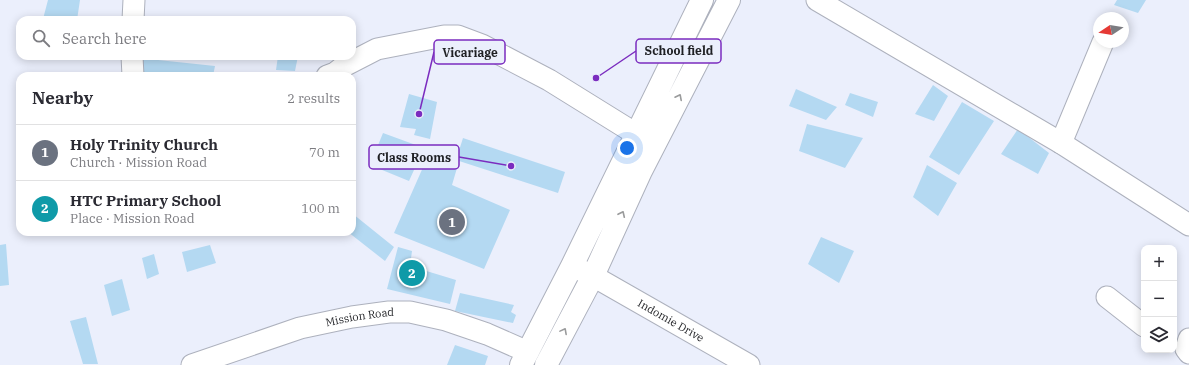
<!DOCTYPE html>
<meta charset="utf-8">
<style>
body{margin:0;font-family:"IBM Plex Serif",serif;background:#f7f7f7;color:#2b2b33}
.controls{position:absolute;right:12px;bottom:12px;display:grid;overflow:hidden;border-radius:8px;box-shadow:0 2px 10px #0003}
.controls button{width:36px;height:36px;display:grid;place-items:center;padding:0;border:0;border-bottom:1px solid #e1e1e2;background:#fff;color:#2b2b33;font:20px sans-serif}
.compass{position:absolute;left:1093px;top:12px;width:36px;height:36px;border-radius:50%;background:#fff;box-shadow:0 2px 10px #0003;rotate:258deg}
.you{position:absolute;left:627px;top:148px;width:14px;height:14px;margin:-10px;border:3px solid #fff;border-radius:50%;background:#1a73e8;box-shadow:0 0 0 6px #1a73e833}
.badge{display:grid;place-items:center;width:26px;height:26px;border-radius:50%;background:#766e0b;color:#fff;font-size:13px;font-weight:700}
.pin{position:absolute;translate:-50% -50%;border:2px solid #fff;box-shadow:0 1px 4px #0006}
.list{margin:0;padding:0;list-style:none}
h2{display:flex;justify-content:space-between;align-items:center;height:52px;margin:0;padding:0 16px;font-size:17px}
h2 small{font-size:13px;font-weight:400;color:#7c7c81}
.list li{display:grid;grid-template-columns:26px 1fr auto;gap:12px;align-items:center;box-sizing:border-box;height:56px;padding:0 16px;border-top:1px solid #e1e1e2}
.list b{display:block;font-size:15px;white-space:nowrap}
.list p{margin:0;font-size:13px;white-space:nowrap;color:#7c7c81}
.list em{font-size:13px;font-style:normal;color:#7c7c81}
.icon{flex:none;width:22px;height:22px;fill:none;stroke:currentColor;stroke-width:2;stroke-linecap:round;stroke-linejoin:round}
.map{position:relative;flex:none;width:1189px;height:365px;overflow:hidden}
.search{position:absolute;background:#fff;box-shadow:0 2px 10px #0003;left:16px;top:16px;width:340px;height:44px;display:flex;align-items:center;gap:10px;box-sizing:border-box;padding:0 14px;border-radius:12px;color:#7c7c81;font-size:15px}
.panel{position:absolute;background:#fff;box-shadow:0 2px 10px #0003;left:16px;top:72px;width:340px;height:164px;border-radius:12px}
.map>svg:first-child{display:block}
.building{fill:#b4d9f2}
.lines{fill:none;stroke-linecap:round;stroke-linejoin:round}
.minor-casing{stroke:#adb1bd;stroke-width:23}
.major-casing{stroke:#adb1bd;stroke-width:24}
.minor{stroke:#fff;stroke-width:21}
.major{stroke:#fff;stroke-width:22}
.oneway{stroke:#9a9b9c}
.labels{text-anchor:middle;stroke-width:3.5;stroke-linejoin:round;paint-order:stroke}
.street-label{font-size:11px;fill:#1f2024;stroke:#ebeffc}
.leader{fill:none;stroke:#7b2cbf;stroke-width:1.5}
.callout-dot{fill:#7b2cbf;stroke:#ebeffc;stroke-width:1.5}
.callout{fill:#ebeffc;stroke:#7b2cbf;stroke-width:1.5}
.callout-label{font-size:12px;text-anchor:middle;font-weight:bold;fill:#1f2024}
</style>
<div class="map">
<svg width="1189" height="365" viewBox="0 0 1189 365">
<rect width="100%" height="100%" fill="#ebeffc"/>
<path class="building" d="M 48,0 L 80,0 L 77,20 L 43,19 Z
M 1117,0 L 1146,0 L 1138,13 L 1114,5 Z
M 278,56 L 298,56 L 295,71 L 276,70 Z
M 139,58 L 215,66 L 213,76 L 140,76 Z
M 933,85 L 948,96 L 934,121 L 915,114 Z
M 796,89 L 837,107 L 826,120 L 789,106 Z
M 850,93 L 878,102 L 873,117 L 845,105 Z
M 409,94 L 437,102 L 430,139 L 414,135 L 416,129 L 400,127 Z
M 962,102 L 994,121 L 959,175 L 929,157 Z
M 807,124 L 863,138 L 845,168 L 799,151 Z
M 1018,129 L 1049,153 L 1038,174 L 1001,154 Z
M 383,133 L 424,148 L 409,181 L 370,165 Z
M 463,138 L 565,172 L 558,193 L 456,160 Z
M 428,156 L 457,168 L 452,185 L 510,210 L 484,269 L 394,233 Z
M 927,165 L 957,183 L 938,216 L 913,197 Z
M 353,214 L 394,247 L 385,261 L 348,232 L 352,232 Z
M 821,237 L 854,251 L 839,283 L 808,264 Z
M 6,244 L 9,285 L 0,286 L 0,245 Z
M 210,245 L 216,263 L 187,272 L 182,252 Z
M 398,247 L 412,251 L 410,266 L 456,280 L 450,304 L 387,289 Z
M 154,254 L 159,274 L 147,279 L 142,258 Z
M 122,279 L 130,310 L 112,316 L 104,285 Z
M 460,293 L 514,305 L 511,312 L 516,315 L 513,323 L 455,311 Z
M 86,317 L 98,364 L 83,364 L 70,321 Z
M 455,345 L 488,356 L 485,365 L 447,365 Z"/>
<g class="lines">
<defs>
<g id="minor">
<path d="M 817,0 L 1061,143 L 1189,225"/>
<path d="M 133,20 L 134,0"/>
<path d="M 132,56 L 133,76"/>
<path d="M 327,76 L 335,73 L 344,66 L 377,49 L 444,36 L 458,36 L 482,45 L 549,80 L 636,134"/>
<path d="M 1061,143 L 1103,42"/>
<path id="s1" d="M 572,266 L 593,276 L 749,365"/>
<path d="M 1107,297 L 1144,326"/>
<path d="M 1189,339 L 1186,349 L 1189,353"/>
<path id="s2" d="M 192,365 L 300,328 L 352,317 L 389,312 L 410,312 L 446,320 L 487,334 L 528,352"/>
</g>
<path id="major" d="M 521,365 L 572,266 L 702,0
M 546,365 L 593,276 L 641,171 L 729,0"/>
</defs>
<use href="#minor" class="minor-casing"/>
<use href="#major" class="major-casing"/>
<use href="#minor" class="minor"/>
<use href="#major" class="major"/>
</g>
<defs><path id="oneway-chevron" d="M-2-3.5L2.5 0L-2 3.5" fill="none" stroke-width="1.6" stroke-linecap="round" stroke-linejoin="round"/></defs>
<g class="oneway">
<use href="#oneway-chevron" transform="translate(679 97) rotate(-63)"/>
<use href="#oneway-chevron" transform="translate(622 214) rotate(-65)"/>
<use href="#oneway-chevron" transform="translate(564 331) rotate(-62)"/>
</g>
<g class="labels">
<g class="street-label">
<text dy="4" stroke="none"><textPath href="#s2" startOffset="175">Mission Road</textPath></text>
<text dy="4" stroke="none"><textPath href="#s1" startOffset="113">Indomie Drive</textPath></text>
</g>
</g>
<path class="leader" d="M596 78L636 51M419 114L434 52M511 166L459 157"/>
<g class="callout-dot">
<circle cx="596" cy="78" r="4"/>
<circle cx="419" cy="114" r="4"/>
<circle cx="511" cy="166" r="4"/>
</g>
<g class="callout">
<rect x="636" y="39" width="85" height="24" rx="4"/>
<rect x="434" y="40" width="71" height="24" rx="4"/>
<rect x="369" y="145" width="90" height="24" rx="4"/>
</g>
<g class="callout-label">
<text x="679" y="55">School field</text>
<text x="470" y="57">Vicariage</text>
<text x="414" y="162">Class Rooms</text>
</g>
</svg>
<div class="controls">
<button>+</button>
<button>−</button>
<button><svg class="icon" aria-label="layers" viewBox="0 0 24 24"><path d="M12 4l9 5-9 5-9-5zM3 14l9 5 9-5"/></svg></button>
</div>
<svg class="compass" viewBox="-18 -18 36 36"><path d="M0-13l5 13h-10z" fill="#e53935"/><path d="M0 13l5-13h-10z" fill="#7c7c81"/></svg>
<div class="you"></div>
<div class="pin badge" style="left:452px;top:222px;background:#6b7280">1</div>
<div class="pin badge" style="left:412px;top:273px;background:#0f9aa8">2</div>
<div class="search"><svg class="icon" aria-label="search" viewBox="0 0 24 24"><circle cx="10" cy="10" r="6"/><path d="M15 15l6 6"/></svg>Search here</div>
<section class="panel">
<h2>Nearby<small>2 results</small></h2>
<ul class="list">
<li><span class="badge" style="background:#6b7280">1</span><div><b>Holy Trinity Church</b><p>Church · Mission Road</p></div><em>70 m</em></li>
<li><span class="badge" style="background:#0f9aa8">2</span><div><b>HTC Primary School</b><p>Place · Mission Road</p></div><em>100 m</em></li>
</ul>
</section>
</div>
